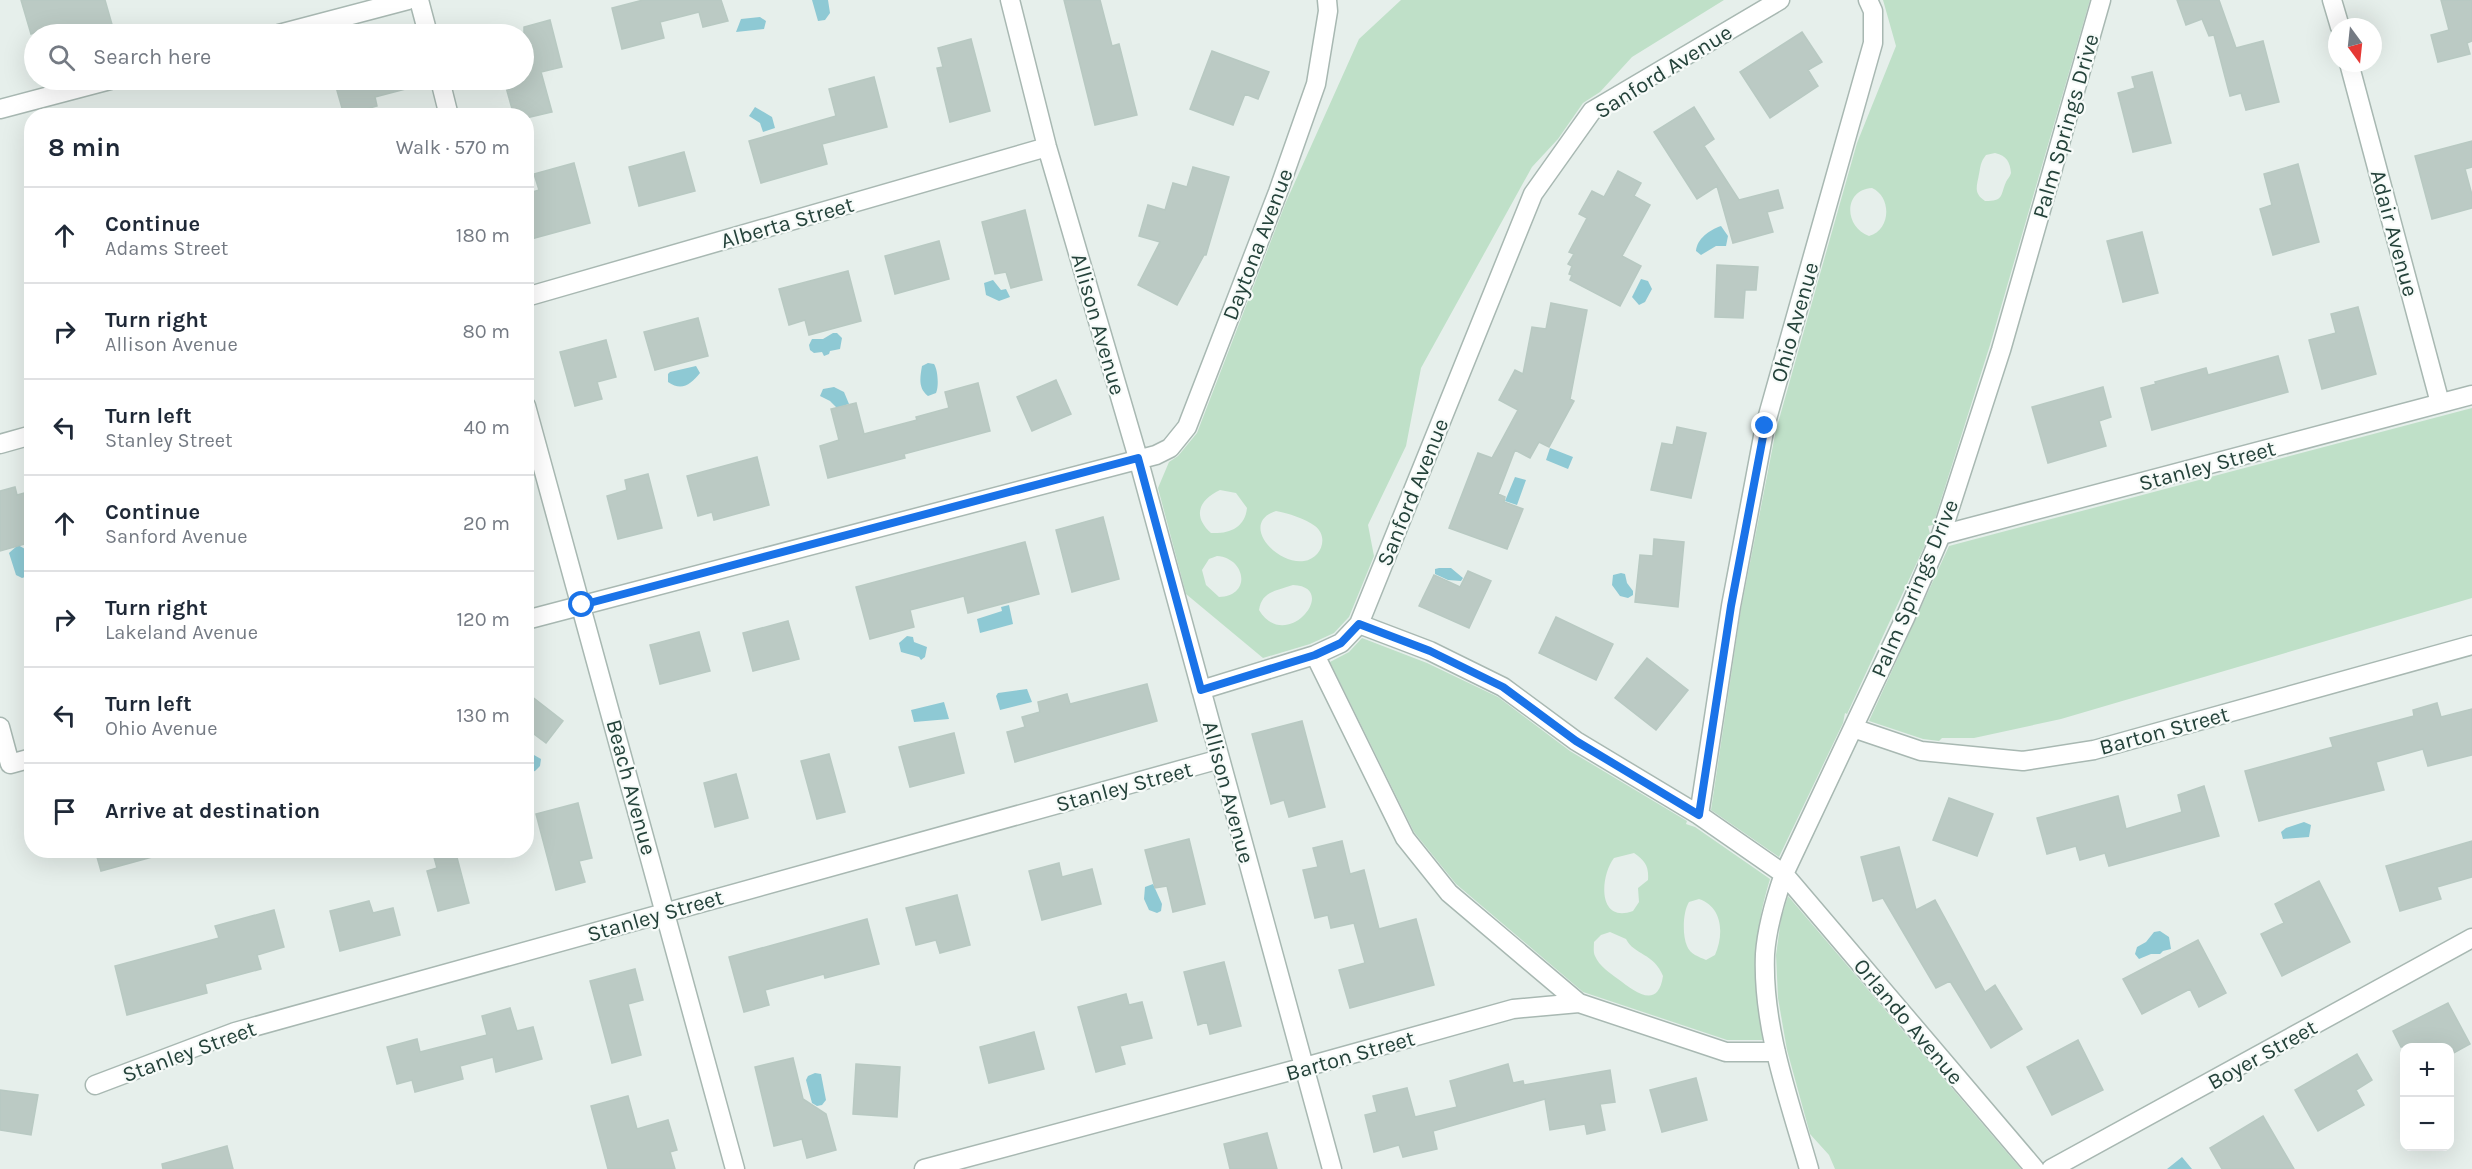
<!DOCTYPE html>
<meta charset="utf-8">
<style>
body{margin:0;font-family:Karla,sans-serif;background:#f6f6f7;color:#1f2937}
.controls{position:absolute;right:18px;bottom:18px;display:grid;overflow:hidden;border-radius:12px;box-shadow:0 6px 24px #0002}
.controls button{width:54px;height:54px;display:grid;place-items:center;padding:0;border:0;border-bottom:2px solid #e0e1e3;background:#fff;color:#1f2937;font:30px sans-serif}
.compass{position:absolute;left:2328px;top:18px;width:54px;height:54px;border-radius:50%;background:#fff;box-shadow:0 6px 24px #0002;rotate:165deg}
.stop{position:absolute;width:18px;height:18px;margin:-14px;border:4px solid #1a73e8;border-radius:50%;background:#fff}
.stop.end{background:#1a73e8;border-color:#fff;box-shadow:0 2px 6px #0008}
.list{margin:0;padding:0;list-style:none}
h2{display:flex;justify-content:space-between;align-items:center;height:78px;margin:0;padding:0 24px;font-size:26px}
h2 small{font-size:20px;font-weight:400;color:#747a83}
.list li{display:grid;grid-template-columns:39px 1fr auto;gap:18px;align-items:center;box-sizing:border-box;height:96px;padding:0 24px;border-top:2px solid #e0e1e3}
.list b{display:block;font-size:22px;white-space:nowrap}
.list p{margin:0;font-size:20px;white-space:nowrap;color:#747a83}
.list em{font-size:20px;font-style:normal;color:#747a83}
.icon{flex:none;width:33px;height:33px;fill:none;stroke:currentColor;stroke-width:2;stroke-linecap:round;stroke-linejoin:round}
.map{position:relative;flex:none;width:2472px;height:1169px;overflow:hidden}
.search{position:absolute;background:#fff;box-shadow:0 6px 24px #0002;left:24px;top:24px;width:510px;height:66px;display:flex;align-items:center;gap:15px;box-sizing:border-box;padding:0 21px;border-radius:33px;color:#747a83;font-size:22px}
.panel{position:absolute;background:#fff;box-shadow:0 6px 24px #0002;left:24px;top:108px;width:510px;height:750px;border-radius:24px}
.map>svg:first-child{display:block}
.green{fill:#bfe0c8;fill-rule:evenodd}
.water{fill:#8ec9d4}
.building{fill:#bbcac4;stroke:#b8c9c2;stroke-width:1.5}
.lines{fill:none;stroke-linecap:round;stroke-linejoin:round}
.minor-casing{stroke:#a8b8b2;stroke-width:21}
.minor{stroke:#fff;stroke-width:18}
.route{stroke:#1a73e8;stroke-width:8}
.labels{text-anchor:middle;stroke-width:4.5;stroke-linejoin:round;paint-order:stroke}
.street-label{font-size:22px;fill:#24423a;stroke:#f7fbf9}
</style>
<div class="map">
<svg width="2472" height="1169" viewBox="0 0 2472 1169">
<rect width="100%" height="100%" fill="#e6efeb"/>
<path class="green" d="M 1401,0 L 1724,0 L 1632,57 L 1600,92 L 1583,103 L 1558,139 L 1532,167 L 1421,368 L 1406,446 L 1368,525 L 1374,556 L 1349,617 L 1334,633 L 1310,644 L 1263,658 L 1186,594 L 1158,488 L 1169,462 L 1178,456 L 1197,433 L 1286,202 L 1359,39 ZM 1220,490 L 1236,493 L 1247,508 C 1245,528 1229,534 1211,533 C 1192,516 1199,500 1220,490 ZM 1276,511 C 1288,513 1306,519 1315,526 C 1330,538 1320,559 1304,561 C 1276,565 1239,523 1276,511 ZM 1217,556 C 1246,558 1252,596 1219,597 L 1206,585 L 1202,570 L 1209,559 ZM 1293,585 C 1341,587 1286,655 1259,610 C 1262,591 1276,591 1293,585 Z
M 1883,0 L 2090,0 L 1990,345 L 1933,525 L 1928,526 L 1930,534 L 1847,714 L 1845,713 L 1843,723 L 1779,857 L 1711,810 L 1741,609 L 1776,430 L 1857,143 L 1896,46 ZM 1995,153 C 2007,156 2010,162 2011,173 C 2010,177 2007,179 2006,182 C 2000,196 2004,201 1985,201 C 1973,193 1977,186 1979,174 C 1981,165 1980,163 1986,155 ZM 1872,188 C 1892,197 1891,230 1869,236 C 1844,227 1843,190 1872,188 Z
M 2472,408 L 2472,598 L 2061,719 L 1974,738 L 1942,738 L 1939,741 L 1923,739 L 1869,721 L 1949,546 Z
M 1362,638 L 1427,663 L 1498,697 L 1570,751 L 1687,821 L 1686,824 L 1695,827 L 1770,879 C 1752,938 1753,979 1763,1040 L 1727,1040 L 1583,992 L 1456,884 L 1414,832 L 1330,662 L 1349,652 ZM 1634,853 C 1645,861 1649,866 1648,880 L 1638,888 L 1639,902 L 1633,911 C 1597,924 1600,876 1614,858 ZM 1699,899 C 1723,907 1724,935 1715,955 L 1706,960 C 1699,957 1690,954 1687,946 C 1682,935 1683,911 1689,902 ZM 1610,932 L 1626,939 C 1634,955 1654,953 1663,976 C 1658,1010 1635,992 1618,979 C 1610,973 1599,966 1595,956 C 1593,952 1594,946 1594,942 L 1601,935 Z
M 1788,896 L 2021,1169 L 1835,1169 L 1829,1155 L 1810,1134 L 1787,1050 L 1778,998 L 1776,955 L 1781,919 Z"/>
<path class="water" d="M 812,0 L 828,0 L 830,13 L 825,20 L 818,21 Z
M 760,17 L 766,21 L 764,29 L 736,32 L 741,19 Z
M 755,107 L 772,117 L 775,128 L 763,132 L 760,123 L 749,116 Z
M 1721,226 L 1728,236 L 1726,246 L 1716,246 L 1701,255 L 1696,251 C 1697,239 1709,230 1721,226 Z
M 1641,279 L 1648,281 L 1652,289 L 1645,302 L 1639,305 L 1632,297 Z
M 993,280 L 1001,290 L 1006,289 L 1010,297 L 999,301 L 986,295 L 984,283 Z
M 833,333 L 837,333 L 842,338 L 840,349 L 830,351 L 829,354 L 824,356 L 822,352 L 814,353 L 810,350 L 809,345 L 812,339 L 823,339 Z
M 928,363 L 934,364 C 938,370 939,387 936,393 L 928,396 C 918,388 920,378 922,366 Z
M 696,366 L 700,373 C 691,384 682,392 668,382 L 668,374 L 670,372 Z
M 834,387 L 844,392 L 849,404 L 837,408 L 830,401 L 820,396 L 823,389 Z
M 1550,448 L 1573,457 L 1568,469 L 1546,460 Z
M 1515,477 L 1526,480 L 1517,505 L 1505,501 Z
M 18,545 L 25,549 L 27,557 L 31,558 L 31,570 L 28,576 L 22,578 L 16,575 L 9,553 Z
M 1439,568 L 1451,568 L 1463,578 L 1461,581 L 1448,580 L 1435,574 L 1435,569 Z
M 1621,573 L 1625,574 L 1627,583 L 1633,591 L 1633,595 L 1628,598 L 1620,596 L 1612,585 L 1613,575 Z
M 1009,605 L 1013,624 L 980,633 L 977,619 L 1002,611 L 1001,607 Z
M 907,636 L 913,637 L 914,642 L 927,647 L 925,657 L 921,660 L 919,657 L 901,652 L 899,643 Z
M 1027,689 L 1032,702 L 1000,710 L 996,696 L 998,693 Z
M 944,702 L 949,719 L 914,722 L 911,710 Z
M 527,755 L 534,755 L 541,759 L 540,766 L 535,771 L 527,773 Z
M 2304,822 L 2311,825 L 2309,837 L 2283,839 L 2281,832 L 2286,828 Z
M 1153,884 L 1162,904 L 1161,911 L 1157,913 L 1149,910 L 1144,899 L 1145,887 Z
M 2160,931 L 2169,937 L 2171,949 L 2163,951 L 2160,954 L 2151,954 L 2139,959 L 2135,954 L 2137,947 L 2146,942 L 2154,932 Z
M 815,1073 L 821,1074 L 826,1100 L 822,1105 L 817,1106 L 812,1103 L 806,1080 L 808,1076 Z
M 2182,1157 L 2192,1169 L 2167,1169 Z"/>
<path class="building" d="M 21,0 L 105,0 L 113,28 L 91,34 L 43,34 L 42,30 L 31,34 Z
M 643,0 L 721,0 L 728,21 L 703,27 L 699,12 L 660,22 L 664,38 L 622,49 L 612,8 Z
M 1064,0 L 1100,0 L 1112,46 L 1119,44 L 1137,115 L 1095,125 Z
M 2177,0 L 2219,0 L 2236,48 L 2263,41 L 2279,102 L 2246,110 L 2241,93 L 2230,96 L 2214,35 L 2209,36 L 2202,19 L 2186,25 Z
M 2441,0 L 2472,0 L 2472,41 L 2467,43 L 2470,54 L 2438,62 L 2431,35 L 2449,30 Z
M 550,20 L 562,67 L 541,72 L 552,112 L 526,118 L 526,116 L 514,116 L 504,80 L 524,80 L 524,27 Z
M 1802,32 L 1822,62 L 1808,70 L 1818,86 L 1770,118 L 1740,72 Z
M 971,39 L 990,111 L 950,122 L 937,68 L 943,67 L 938,48 Z
M 1212,51 L 1269,72 L 1258,99 L 1245,94 L 1233,125 L 1190,109 Z
M 2152,72 L 2171,143 L 2133,152 L 2118,93 L 2135,88 L 2132,77 Z
M 874,77 L 887,127 L 822,144 L 827,164 L 761,183 L 749,141 L 836,116 L 829,89 Z
M 334,80 L 420,80 L 421,85 L 375,97 L 377,106 L 344,115 Z
M 1694,107 L 1714,139 L 1704,146 L 1739,200 L 1778,190 L 1783,208 L 1767,212 L 1773,232 L 1733,243 L 1717,186 L 1697,199 L 1654,132 Z
M 2472,141 L 2472,167 L 2465,169 L 2472,195 L 2472,208 L 2432,219 L 2415,156 Z
M 684,152 L 695,191 L 639,206 L 629,167 Z
M 574,163 L 590,223 L 531,239 L 526,220 L 526,194 L 539,190 L 534,174 Z
M 2298,164 L 2319,242 L 2273,255 L 2260,209 L 2272,205 L 2264,174 Z
M 1193,167 L 1229,177 L 1206,255 L 1204,255 L 1177,305 L 1138,285 L 1160,242 L 1139,236 L 1148,205 L 1165,210 L 1173,183 L 1187,187 Z
M 1618,171 L 1641,183 L 1634,196 L 1650,205 L 1622,256 L 1641,266 L 1620,306 L 1570,280 L 1572,275 L 1569,274 L 1572,266 L 1568,264 L 1574,254 L 1569,252 L 1587,218 L 1579,214 L 1592,191 L 1604,197 Z
M 1025,210 L 1042,280 L 1011,288 L 1006,272 L 995,274 L 982,222 Z
M 2142,232 L 2158,293 L 2123,302 L 2107,241 Z
M 939,241 L 949,279 L 895,294 L 885,256 Z
M 1717,265 L 1758,267 L 1756,290 L 1745,290 L 1743,318 L 1715,317 Z
M 848,271 L 861,321 L 809,335 L 805,320 L 789,325 L 779,289 Z
M 1551,303 L 1587,310 L 1570,399 L 1574,401 L 1549,447 L 1539,442 L 1530,458 L 1515,450 L 1498,494 L 1505,497 L 1504,502 L 1523,509 L 1507,549 L 1449,528 L 1478,453 L 1492,458 L 1518,410 L 1499,400 L 1515,370 L 1523,374 L 1532,327 L 1546,329 Z
M 2358,307 L 2376,374 L 2322,389 L 2309,340 L 2336,333 L 2331,314 Z
M 698,318 L 708,356 L 655,370 L 644,332 Z
M 606,340 L 616,377 L 597,382 L 602,399 L 575,406 L 560,352 Z
M 2278,356 L 2288,392 L 2152,430 L 2141,388 L 2156,384 L 2155,382 L 2206,368 L 2208,375 Z
M 1056,380 L 1071,414 L 1032,431 L 1017,397 Z
M 978,383 L 990,431 L 904,454 L 905,458 L 828,478 L 820,446 L 839,440 L 831,409 L 856,403 L 864,434 L 917,420 L 916,417 L 949,408 L 945,392 Z
M 2103,387 L 2111,417 L 2099,421 L 2106,446 L 2048,463 L 2032,407 Z
M 1677,427 L 1706,433 L 1691,498 L 1651,490 L 1662,443 L 1673,445 Z
M 757,457 L 769,505 L 714,520 L 712,512 L 698,516 L 687,476 Z
M 648,474 L 662,528 L 618,539 L 607,496 L 627,490 L 625,480 Z
M 15,487 L 17,495 L 32,491 L 32,542 L 0,551 L 0,491 Z
M 1103,517 L 1119,579 L 1072,592 L 1056,530 Z
M 1654,539 L 1684,542 L 1678,607 L 1635,602 L 1640,555 L 1653,556 Z
M 1025,542 L 1039,594 L 968,613 L 964,596 L 910,610 L 914,627 L 870,639 L 856,587 Z
M 1468,571 L 1491,581 L 1469,628 L 1419,606 L 1434,575 L 1460,587 Z
M 1556,617 L 1613,644 L 1596,680 L 1539,653 Z
M 788,621 L 799,659 L 753,671 L 743,633 Z
M 699,632 L 710,671 L 660,684 L 650,645 Z
M 1647,658 L 1688,690 L 1656,730 L 1615,698 Z
M 1147,684 L 1157,721 L 1015,762 L 1007,732 L 1025,727 L 1022,717 L 1040,712 L 1038,702 L 1067,694 L 1070,704 Z
M 526,692 L 563,721 L 546,743 L 526,728 Z
M 2437,703 L 2441,717 L 2472,709 L 2472,755 L 2428,766 L 2423,749 L 2376,762 L 2384,790 L 2259,821 L 2245,771 L 2333,747 L 2330,738 L 2414,716 L 2413,710 Z
M 1302,721 L 1325,807 L 1289,817 L 1284,800 L 1271,804 L 1252,734 Z
M 954,733 L 964,773 L 910,787 L 899,747 Z
M 829,754 L 845,812 L 817,819 L 801,761 Z
M 736,774 L 748,818 L 715,827 L 704,783 Z
M 2204,786 L 2219,836 L 2109,866 L 2105,853 L 2080,860 L 2076,846 L 2047,854 L 2037,818 L 2118,796 L 2126,829 L 2182,812 L 2178,795 Z
M 1949,798 L 1993,814 L 1977,856 L 1933,840 Z
M 578,803 L 592,858 L 579,861 L 585,882 L 556,890 L 536,814 Z
M 1189,839 L 1205,904 L 1173,912 L 1167,886 L 1155,888 L 1145,850 Z
M 1342,841 L 1350,874 L 1364,870 L 1379,929 L 1416,919 L 1434,985 L 1350,1008 L 1339,970 L 1365,963 L 1354,923 L 1331,928 L 1328,915 L 1315,918 L 1303,870 L 1318,867 L 1313,848 Z
M 2472,841 L 2472,877 L 2437,887 L 2441,899 L 2400,911 L 2386,866 Z
M 1899,847 L 1916,910 L 1935,900 L 1985,992 L 1995,985 L 2022,1029 L 1991,1048 L 1950,981 L 1936,988 L 1883,898 L 1873,901 L 1861,857 Z
M 95,850 L 155,850 L 156,856 L 101,871 Z
M 432,850 L 455,850 L 469,903 L 438,911 L 427,871 L 437,868 Z
M 1059,863 L 1062,877 L 1092,869 L 1101,904 L 1042,920 L 1029,871 Z
M 2319,881 L 2350,942 L 2282,976 L 2261,934 L 2284,923 L 2275,904 Z
M 957,895 L 970,945 L 940,953 L 936,940 L 916,945 L 906,908 Z
M 369,901 L 373,913 L 393,908 L 400,935 L 340,951 L 330,911 Z
M 274,910 L 284,947 L 257,955 L 261,969 L 205,984 L 207,993 L 127,1015 L 115,966 L 219,938 L 215,926 Z
M 867,919 L 879,964 L 825,978 L 824,974 L 765,990 L 769,1005 L 744,1012 L 729,957 Z
M 2198,940 L 2226,993 L 2199,1007 L 2190,989 L 2142,1014 L 2123,979 Z
M 1224,962 L 1241,1026 L 1210,1034 L 1207,1022 L 1198,1025 L 1184,972 Z
M 635,969 L 643,1000 L 628,1004 L 641,1055 L 612,1063 L 590,981 Z
M 1126,994 L 1129,1005 L 1142,1002 L 1152,1038 L 1120,1046 L 1125,1064 L 1096,1072 L 1078,1007 Z
M 2448,1003 L 2470,1044 L 2450,1055 L 2450,1047 L 2401,1047 L 2393,1031 Z
M 510,1008 L 517,1031 L 533,1027 L 542,1059 L 496,1072 L 493,1057 L 460,1066 L 463,1079 L 415,1092 L 412,1080 L 397,1084 L 387,1047 L 417,1039 L 420,1052 L 487,1035 L 482,1016 Z
M 1034,1032 L 1044,1069 L 989,1083 L 980,1047 Z
M 2078,1040 L 2103,1090 L 2052,1115 L 2027,1067 Z
M 2357,1054 L 2372,1080 L 2356,1090 L 2364,1105 L 2318,1131 L 2295,1090 Z
M 793,1058 L 803,1099 L 826,1114 L 836,1150 L 807,1158 L 802,1139 L 774,1146 L 755,1067 Z
M 856,1064 L 900,1067 L 897,1117 L 853,1114 Z
M 1508,1064 L 1513,1083 L 1523,1081 L 1524,1085 L 1610,1070 L 1615,1102 L 1600,1104 L 1605,1130 L 1587,1134 L 1585,1124 L 1550,1130 L 1545,1099 L 1433,1131 L 1437,1149 L 1403,1157 L 1399,1145 L 1374,1152 L 1365,1115 L 1377,1112 L 1373,1096 L 1407,1088 L 1415,1117 L 1457,1107 L 1450,1081 Z
M 1696,1078 L 1707,1120 L 1662,1132 L 1650,1090 Z
M 0,1090 L 38,1095 L 31,1135 L 0,1130 Z
M 628,1096 L 637,1129 L 668,1120 L 677,1150 L 670,1152 L 675,1169 L 608,1169 L 591,1106 Z
M 2263,1116 L 2294,1169 L 2222,1169 L 2210,1148 Z
M 1267,1133 L 1277,1169 L 1230,1169 L 1224,1144 Z
M 227,1146 L 233,1169 L 163,1169 L 162,1164 Z"/>
<g class="lines">
<defs>
<path id="minor" d="M 419,0 L 428,34
M 1010,0 L 1047,147 L 1138,458 L 1332,1169
M 2332,0 L 2340,27
M 279,34 L 408,0
M 2349,63 L 2440,403
M 440,80 L 449,116
M 0,109 L 110,80
M 526,297 L 1047,147
M 526,406 L 735,1169
M 0,444 L 32,435
M 1941,535 L 2472,395
M 526,620 L 1156,455 L 1170,448 L 1187,427 L 1278,192 L 1316,84 L 1328,11 L 1327,0
M 1359,624 L 1430,651 L 1503,687 L 1576,741 L 1699,815 L 1784,874 L 2035,1169
M 1315,655 L 1405,838 L 1449,893 L 1579,1003
M 1201,690 L 1315,655 L 1341,643 L 1359,624 L 1533,194 L 1592,111 L 1780,0
M 0,727 L 10,764 L 32,758
M 1853,728 L 1921,751 L 2023,761 L 2094,750 L 2472,645
M 1699,815 L 1731,606 L 1765,426 L 1873,43 L 1873,11 L 1868,0
M 95,1085 L 235,1032 L 1220,759
M 924,1169 L 1305,1067 L 1513,1009 L 1579,1003 L 1726,1052 L 1776,1052
M 1809,1169 C 1789,1099 1762,1027 1765,954 C 1767,926 1775,900 1784,874 L 1905,618 L 1941,535 L 2001,350 L 2101,0
M 2051,1169 L 2472,938"/>
</defs>
<use href="#minor" class="minor-casing"/>
<use href="#minor" class="minor"/>
</g>
<g class="lines">
<path class="route" d="M 582,605 L 1138,458 L 1201,690 L 1315,655 L 1341,643 L 1359,624 L 1430,651 L 1503,687 L 1576,741 L 1699,815 L 1731,606 L 1765,426"/>
</g>
<g class="labels">
<g class="street-label">
<text transform="translate(1663 71) rotate(-32)" y="8">Sanford Avenue</text>
<text transform="translate(2065 126) rotate(-74)" y="8">Palm Springs Drive</text>
<text transform="translate(787 222) rotate(-16)" y="8">Alberta Street</text>
<text transform="translate(2395 233) rotate(75)" y="8">Adair Avenue</text>
<text transform="translate(1257 244) rotate(-69)" y="8">Daytona Avenue</text>
<text transform="translate(1794 322) rotate(-74)" y="8">Ohio Avenue</text>
<text transform="translate(1099 324) rotate(74)" y="8">Allison Avenue</text>
<text transform="translate(2207 465) rotate(-15)" y="8">Stanley Street</text>
<text transform="translate(1412 492) rotate(-68)" y="8">Sanford Avenue</text>
<text transform="translate(1914 588) rotate(-67)" y="8">Palm Springs Drive</text>
<text transform="translate(2164 730) rotate(-15)" y="8">Barton Street</text>
<text transform="translate(1124 786) rotate(-15)" y="8">Stanley Street</text>
<text transform="translate(632 787) rotate(75)" y="8">Beach Avenue</text>
<text transform="translate(1229 792) rotate(75)" y="8">Allison Avenue</text>
<text transform="translate(655 915) rotate(-16)" y="8">Stanley Street</text>
<text transform="translate(1909 1021) rotate(50)" y="8">Orlando Avenue</text>
<text transform="translate(189 1051) rotate(-20)" y="8">Stanley Street</text>
<text transform="translate(2262 1054) rotate(-29)" y="8">Boyer Street</text>
<text transform="translate(1350 1055) rotate(-16)" y="8">Barton Street</text>
</g>
</g>
</svg>
<div class="controls">
<button>+</button>
<button>−</button>
</div>
<svg class="compass" viewBox="-18 -18 36 36"><path d="M0-13l5 13h-10z" fill="#e53935"/><path d="M0 13l5-13h-10z" fill="#747a83"/></svg>
<div class="stop" style="left:582px;top:605px"></div>
<div class="stop end" style="left:1765px;top:426px"></div>
<div class="search"><svg class="icon" aria-label="search" viewBox="0 0 24 24"><circle cx="10" cy="10" r="6"/><path d="M15 15l6 6"/></svg>Search here</div>
<section class="panel">
<h2>8 min<small>Walk · 570 m</small></h2>
<ul class="list">
<li><svg class="icon" aria-label="ahead" viewBox="0 0 24 24"><path d="M12 20V5M6 11l6-6 6 6"/></svg><div><b>Continue</b><p>Adams Street</p></div><em>180 m</em></li>
<li><svg class="icon" aria-label="right" viewBox="0 0 24 24"><path d="M7 20v-9h11M14 6l5 5-5 5"/></svg><div><b>Turn right</b><p>Allison Avenue</p></div><em>80 m</em></li>
<li><svg class="icon" aria-label="left" viewBox="0 0 24 24"><path d="M17 20v-9H6M10 6l-5 5 5 5"/></svg><div><b>Turn left</b><p>Stanley Street</p></div><em>40 m</em></li>
<li><svg class="icon" aria-label="ahead" viewBox="0 0 24 24"><path d="M12 20V5M6 11l6-6 6 6"/></svg><div><b>Continue</b><p>Sanford Avenue</p></div><em>20 m</em></li>
<li><svg class="icon" aria-label="right" viewBox="0 0 24 24"><path d="M7 20v-9h11M14 6l5 5-5 5"/></svg><div><b>Turn right</b><p>Lakeland Avenue</p></div><em>120 m</em></li>
<li><svg class="icon" aria-label="left" viewBox="0 0 24 24"><path d="M17 20v-9H6M10 6l-5 5 5 5"/></svg><div><b>Turn left</b><p>Ohio Avenue</p></div><em>130 m</em></li>
<li><svg class="icon" aria-label="arrive" viewBox="0 0 24 24"><path d="M6 21V4h12l-3 4 3 4H6"/></svg><div><b>Arrive at destination</b></div></li>
</ul>
</section>
</div>
